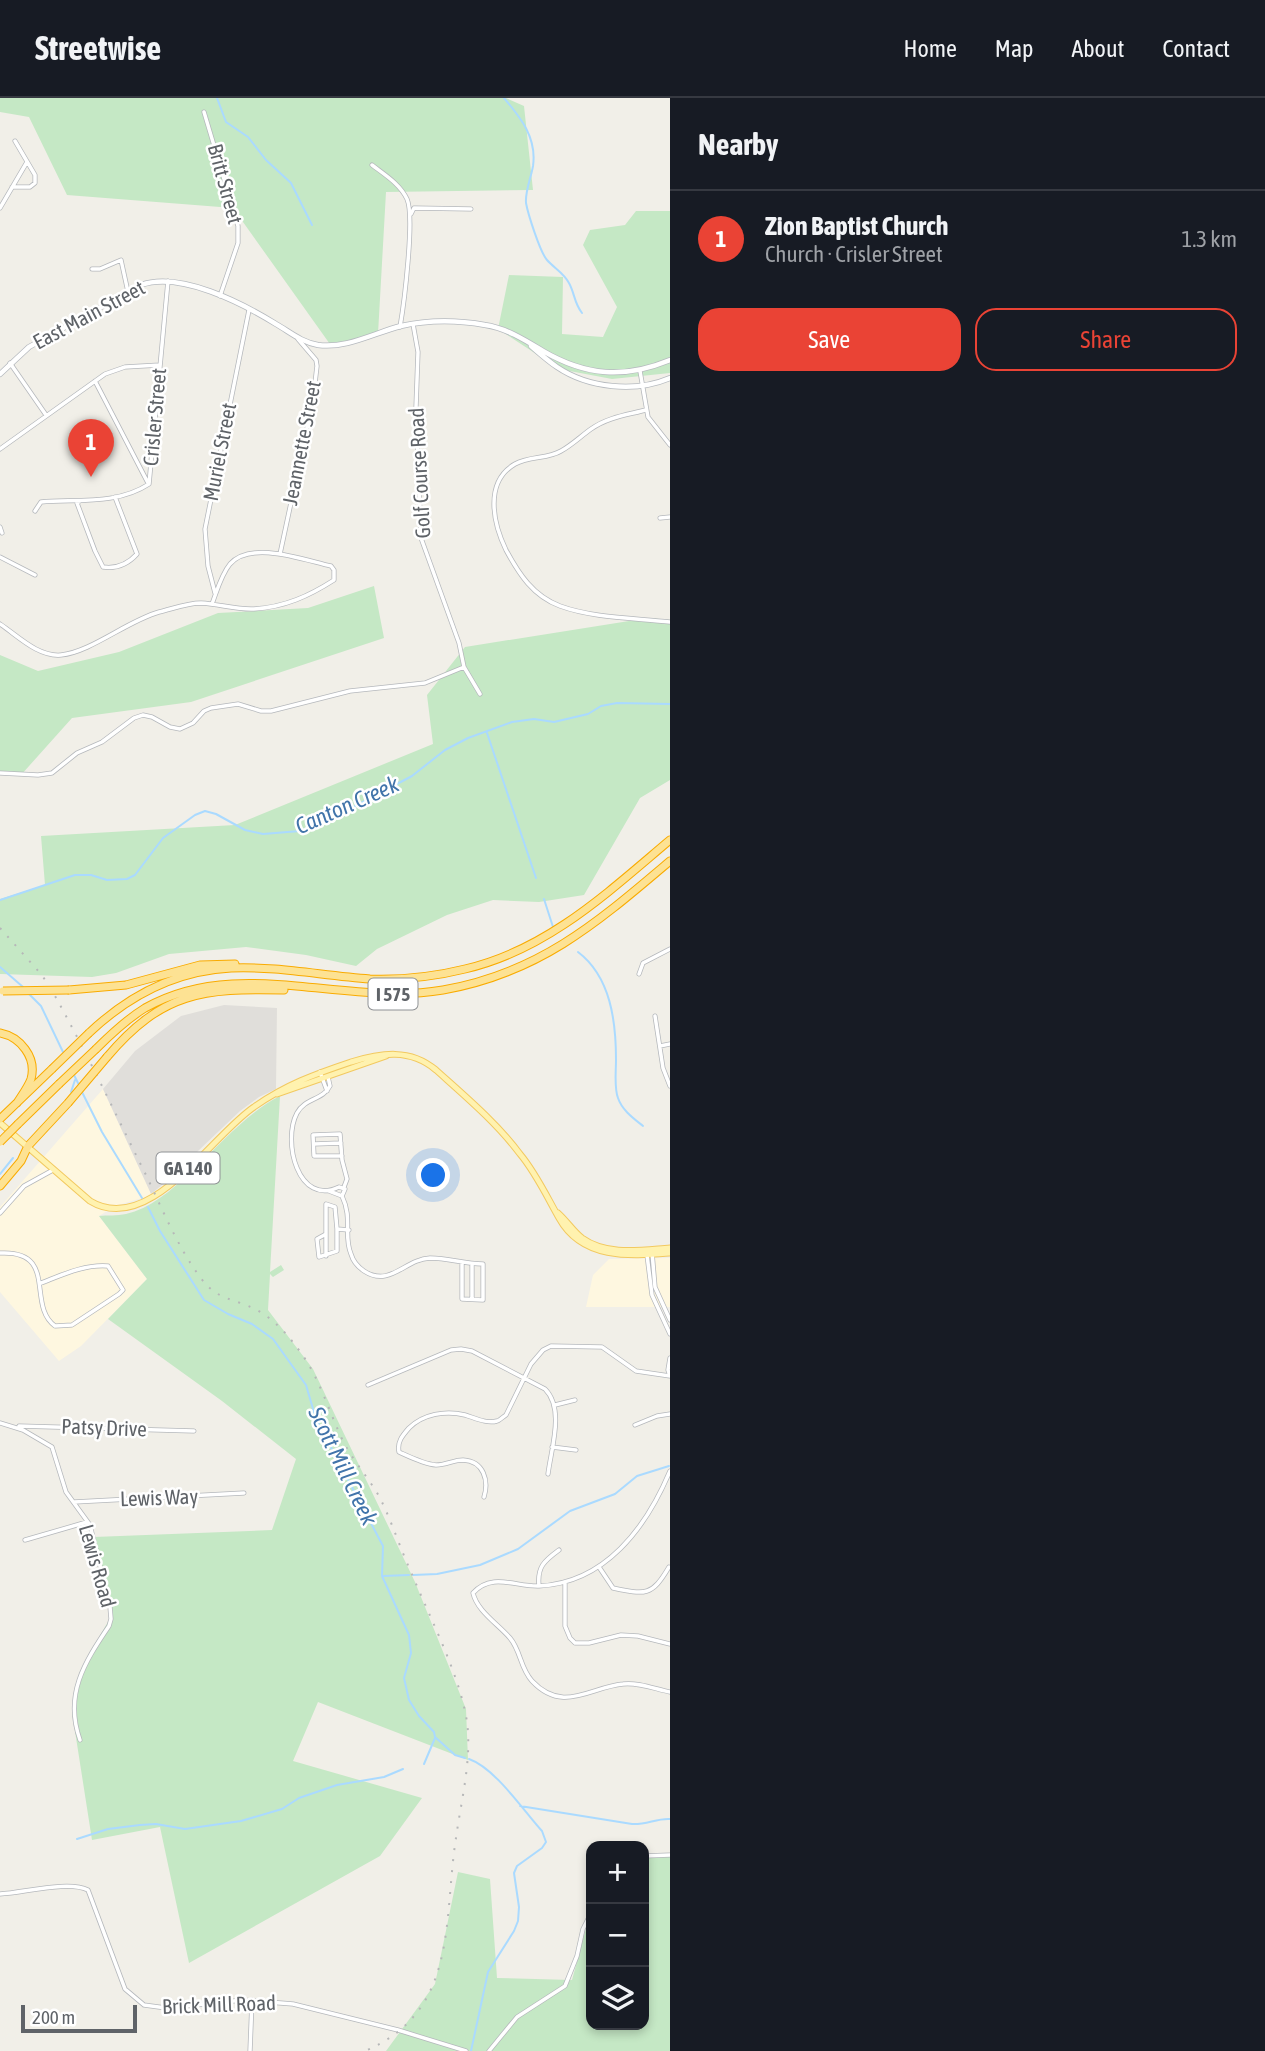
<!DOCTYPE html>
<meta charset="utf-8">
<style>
body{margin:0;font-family:"Asap Condensed",sans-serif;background:#20242c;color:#f1f3f6}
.controls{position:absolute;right:21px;bottom:21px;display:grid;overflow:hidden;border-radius:14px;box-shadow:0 4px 10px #0003}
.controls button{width:63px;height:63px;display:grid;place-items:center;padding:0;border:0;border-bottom:2px solid #363941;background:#171b24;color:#f1f3f6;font:35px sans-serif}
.scale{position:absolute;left:21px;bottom:18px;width:116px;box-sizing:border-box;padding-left:7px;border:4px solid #5f6368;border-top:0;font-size:19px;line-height:24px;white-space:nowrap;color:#5f6368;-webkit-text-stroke:5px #fff;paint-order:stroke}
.you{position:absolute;left:434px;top:1078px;width:24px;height:24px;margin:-18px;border:5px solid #fff;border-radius:50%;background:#1a73e8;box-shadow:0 0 0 10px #1a73e833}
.badge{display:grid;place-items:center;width:46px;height:46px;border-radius:50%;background:#ea4335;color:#fff;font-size:23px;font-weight:700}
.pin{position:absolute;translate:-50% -58px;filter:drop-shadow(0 2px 4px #0008)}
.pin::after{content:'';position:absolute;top:37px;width:24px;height:21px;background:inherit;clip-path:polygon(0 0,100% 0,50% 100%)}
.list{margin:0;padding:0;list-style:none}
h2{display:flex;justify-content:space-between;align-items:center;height:91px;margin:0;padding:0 28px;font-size:30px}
h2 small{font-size:23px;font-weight:400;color:#9ea1a6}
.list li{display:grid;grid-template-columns:46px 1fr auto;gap:21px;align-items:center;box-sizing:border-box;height:98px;padding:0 28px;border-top:2px solid #363941}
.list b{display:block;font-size:26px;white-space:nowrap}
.list p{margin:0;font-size:23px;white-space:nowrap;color:#9ea1a6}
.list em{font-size:23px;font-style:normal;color:#9ea1a6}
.actions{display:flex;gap:14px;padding:21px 28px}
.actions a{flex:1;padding:16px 0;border:2px solid #ea4335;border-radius:21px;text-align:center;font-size:24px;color:#ea4335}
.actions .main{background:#ea4335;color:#fff}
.icon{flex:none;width:38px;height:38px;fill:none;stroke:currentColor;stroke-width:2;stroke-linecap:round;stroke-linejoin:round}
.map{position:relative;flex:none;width:670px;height:1953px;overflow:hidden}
header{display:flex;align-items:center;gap:42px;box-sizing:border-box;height:98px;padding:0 35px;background:#171b24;border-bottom:2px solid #363941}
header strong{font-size:33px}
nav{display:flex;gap:38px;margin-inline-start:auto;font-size:24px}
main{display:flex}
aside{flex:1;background:#171b24}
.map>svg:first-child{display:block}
.commercial{fill:#fef7e0}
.industrial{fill:#e0deda}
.green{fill:#c5e8c5}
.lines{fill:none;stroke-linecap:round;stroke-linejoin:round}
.stream{stroke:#aadaff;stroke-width:2}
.street-casing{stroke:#b5b8bc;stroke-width:5}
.secondary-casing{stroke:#b6babf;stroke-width:6}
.primary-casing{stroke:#f2c960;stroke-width:7}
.highway-casing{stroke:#f9ab00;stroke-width:9}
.street{stroke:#fff;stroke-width:3.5}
.secondary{stroke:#fff;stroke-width:4.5}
.primary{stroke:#fff2af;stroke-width:5}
.highway{stroke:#fde293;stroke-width:7}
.rail{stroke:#b6b7b8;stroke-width:2;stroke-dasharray:2 9;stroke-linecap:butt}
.highway-bridge-casing{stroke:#f9ab00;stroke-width:9;stroke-linecap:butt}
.highway-bridge{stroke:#fde293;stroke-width:7}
.labels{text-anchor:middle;stroke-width:5;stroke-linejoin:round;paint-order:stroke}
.shield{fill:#fff;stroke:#8f9295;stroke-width:2}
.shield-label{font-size:19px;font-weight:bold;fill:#5f6368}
.street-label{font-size:21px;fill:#5f6368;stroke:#fff}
.water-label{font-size:23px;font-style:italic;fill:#4174aa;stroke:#fff}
</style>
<header>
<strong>Streetwise</strong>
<nav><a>Home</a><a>Map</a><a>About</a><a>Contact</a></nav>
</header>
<main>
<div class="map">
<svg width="670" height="1953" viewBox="0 0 670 1953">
<rect width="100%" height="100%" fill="#f1efe8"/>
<path class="commercial" d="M 103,991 L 152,1097 L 115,1108 L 99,1118 L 147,1181 L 81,1248 L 59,1263 L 0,1194 L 0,1109 Z
M 670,1160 L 670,1209 L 586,1209 L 593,1177 L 609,1161 Z"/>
<path class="industrial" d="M 224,907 L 277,910 L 276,991 L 259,999 L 240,1013 L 198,1053 L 185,1068 L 151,1096 L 103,991 L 135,953 L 181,918 Z"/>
<path class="green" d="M 0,0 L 506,0 L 524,8 L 533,92 L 386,94 L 378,236 L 332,249 L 233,110 L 67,97 L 29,19 L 0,14 Z
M 636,113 L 670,113 L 670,275 L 612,281 L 559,271 L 498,231 L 509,177 L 563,179 L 562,236 L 603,239 L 617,209 L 583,147 L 590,132 L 625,127 Z
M 374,488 L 384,540 L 191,604 L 72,620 L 21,677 L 0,677 L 0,557 L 38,573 L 119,554 L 218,515 L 308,510 Z
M 648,520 L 670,522 L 670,682 L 640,700 L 584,797 L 539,804 L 493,802 L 447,817 L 377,851 L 356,868 L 306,857 L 246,849 L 169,856 L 116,875 L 92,879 L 0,876 L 0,801 L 45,787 L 41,738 L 235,727 L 433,646 L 427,597 L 465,549 Z
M 280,998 L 270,1174 L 281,1167 L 284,1172 L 273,1179 L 270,1176 L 268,1212 L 313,1271 L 415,1484 L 466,1611 L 468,1662 L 318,1604 L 293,1663 L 422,1700 L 380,1758 L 189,1865 L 160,1729 L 92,1742 L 72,1614 L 88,1558 L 112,1517 L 94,1439 L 272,1432 L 296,1361 L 222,1303 L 108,1221 L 147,1181 L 99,1118 C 107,1117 117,1118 126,1116 C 181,1103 225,1025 280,998 Z
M 644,1756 L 670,1758 L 670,1953 L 386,1953 L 435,1886 L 458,1774 L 490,1781 L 497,1880 L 572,1882 L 591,1812 L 591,1927 L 644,1927 Z"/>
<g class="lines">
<path class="stream" d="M 217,0 L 226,24 L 248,39 L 266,62 L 291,85 L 312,127
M 504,0 C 521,20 537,40 533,68 C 531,80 525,93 526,105 C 528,116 540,154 547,162 C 554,170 564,175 569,185 C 575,196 574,205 582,215
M 487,635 L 536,780
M 544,801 L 553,829
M 0,802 L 75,777 L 91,777 L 107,782 L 127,781 L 135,777 L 163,740 L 195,717 L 205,713 L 216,716 L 245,732 L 263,736 L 300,733 L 331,721 L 412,678 L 445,652 L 468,640 L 512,624 L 534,621 L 554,624 L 588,616 L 601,608 L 617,605 L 670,606
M 578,854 C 611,879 616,924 616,962 C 616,974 614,990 618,1000 C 622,1012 633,1020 643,1028
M 0,869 L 23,889
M 29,896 L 41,908 L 63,954
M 73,975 L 80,989
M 71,994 L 75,982
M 82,994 L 102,1034 L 142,1100
M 0,1076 L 13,1060
M 148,1109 L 160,1133 L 204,1202 L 228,1216 L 252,1226 L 273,1241 L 306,1287 L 316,1321 L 383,1448 L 382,1478 L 409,1537 L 411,1555 L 404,1580 L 409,1602 L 419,1618 L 434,1634 L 435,1639 L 455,1657 L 465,1660
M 413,1477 L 437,1476 L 480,1467 L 518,1451 L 570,1413 L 615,1396 L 637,1378 L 669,1368
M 383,1478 L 409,1477
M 469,1661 C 495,1670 523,1712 542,1733 L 546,1744 L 542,1750 L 517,1768 L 514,1775 L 519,1809 L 518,1823 L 514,1833 L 488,1874 L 471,1953
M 424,1666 L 435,1640
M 520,1708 L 632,1726 C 646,1727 657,1720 670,1721
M 77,1741 L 108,1731 L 140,1727 L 156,1726 L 185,1731 L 241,1723 L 282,1711 L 299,1700 L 337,1687 L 384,1679 L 403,1671"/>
<defs>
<path id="street" d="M 204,14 L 238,128 L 238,145 L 220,198
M 372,67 C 385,77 400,86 407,101 C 415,119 404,206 400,229
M 12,89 L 30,89 L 35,85 L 35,77 L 15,43
M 0,110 L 27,64
M 411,116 L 414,110 L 471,111
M 92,171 L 100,171 L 121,162 L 128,194
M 413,226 L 418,254 L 416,309 L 421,440 L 459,545 L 464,569 L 480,596
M 10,265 L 46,317
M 640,273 L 648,319 L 670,347
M 95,283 L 148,385
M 646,312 C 627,317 608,319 591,331 C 581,338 572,347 561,353 C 548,361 529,358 515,366 C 484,384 493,425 506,452 C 519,476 533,498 560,508 C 593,520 634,520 670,524
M 0,351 L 105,276 L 125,269 L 160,267
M 80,403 L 77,405 L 95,453 L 103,469 C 117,471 128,466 137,456 L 115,399
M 35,413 L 41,404 C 77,401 117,407 149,386 L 168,183
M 660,420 L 670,419
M 0,429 L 2,435
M 280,456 L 313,302 L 317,268 L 316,262 L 298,241
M 0,459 L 35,477
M 215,495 L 208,468 L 205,431 L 249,212
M 0,526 C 18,538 38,559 61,557 C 91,554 127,523 159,514 C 172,511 187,505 201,505 C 219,506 237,512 254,511 C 285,509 309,498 334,482 L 334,472 L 331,468 C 304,462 251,442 230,466 C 221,477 217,493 212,506
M 0,675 L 38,677 L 52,675 L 77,655 L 102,644 L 134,620 L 143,617 L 152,619 L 170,629 L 180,631 L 193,625 L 204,613 L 211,610 L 238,606 L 261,613 L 271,613 L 350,593 L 425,585 L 464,569
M 639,876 L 643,865 L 670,851
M 655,918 L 663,970 L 670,988
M 660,948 L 670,946
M 320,974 L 327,993
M 328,979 L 330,988 C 323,1002 305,1000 297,1015 C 282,1043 298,1109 339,1089 L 345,1091 L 342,1098 C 353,1121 343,1137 351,1156 C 353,1163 358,1169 364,1173 C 390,1190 405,1161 430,1160 C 449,1160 464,1166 483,1166 L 483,1202 L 462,1201 L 462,1166
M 314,1046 L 341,1045
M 342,1058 L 314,1058 L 313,1037 L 340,1036 L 342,1062 L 347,1081 L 344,1089
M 329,1093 L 342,1098
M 0,1115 L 24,1088 L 53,1072
M 337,1131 L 335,1109 L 326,1106 L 326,1136 L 317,1141 L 319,1159 L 337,1153 L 337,1131 L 349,1132
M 652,1154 L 655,1189 L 670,1222
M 0,1155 C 59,1152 26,1207 55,1228 L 72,1227 L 119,1196 L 123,1192 L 108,1168 C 85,1166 62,1177 41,1185
M 647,1157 L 652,1197 L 670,1236
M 326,1158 L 326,1136
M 472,1166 L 472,1201
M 670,1260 L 668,1272 L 670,1278
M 368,1287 L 451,1252 L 461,1251 L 472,1253 L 545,1291 C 565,1311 551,1351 548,1376
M 555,1307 L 575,1302
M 0,1325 L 23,1332 L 52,1349 L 66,1394 L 90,1427 L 110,1509 L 111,1521 L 109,1528 C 84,1565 64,1597 80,1642
M 635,1327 L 657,1318 L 670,1316
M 19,1328 L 194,1333
M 552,1349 L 576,1352
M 670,1373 C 646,1430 605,1485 539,1488 C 516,1489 492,1474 473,1495 C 477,1513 498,1526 510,1540 C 521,1553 520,1570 532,1583 C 563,1616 590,1589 623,1586 C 638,1584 655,1591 670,1594
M 484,1399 C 489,1383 484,1363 463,1362 C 454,1362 446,1367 436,1367 C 424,1366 410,1359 399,1354 C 397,1344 402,1338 409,1330 C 423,1316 446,1312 465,1317 C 475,1320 487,1326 497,1323 C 499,1323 504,1318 506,1317 L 531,1266 L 543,1252 L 551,1248 L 602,1249 L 636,1273 L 670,1278
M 74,1404 L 244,1395
M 25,1442 L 87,1424
M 599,1469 L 613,1490 C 646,1497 652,1498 669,1469
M 565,1484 L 565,1528 L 570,1540 L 575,1545 L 589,1545 L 621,1537 L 638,1538 L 670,1546
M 539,1488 C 537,1469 544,1463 559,1452
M 644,1758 L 670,1757
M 0,1796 C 24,1795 68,1782 88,1792 L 125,1891 L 144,1907 L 166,1910 L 243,1902 L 293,1906 L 398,1932 L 466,1953
M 250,1953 L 252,1902
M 489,1953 L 517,1919 L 565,1888 L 577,1858 L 583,1831 L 591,1815"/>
<path id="secondary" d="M 531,248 C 539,255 548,263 557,269 C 588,290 635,295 670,280
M 0,276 L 29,249 L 141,187 C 180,173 242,205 276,226 C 290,234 301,244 318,247 C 346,251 374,235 401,228 C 428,222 457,222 485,227 C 506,230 525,242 543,253 C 586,278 624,281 670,262"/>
<path id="primary" d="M 277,996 L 386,958
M 0,1025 L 90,1103 C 149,1139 211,1038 254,1009 C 285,987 315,976 351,964 C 381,955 410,950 436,972 C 465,998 497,1025 520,1056 C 536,1075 547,1099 559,1120 C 582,1162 630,1158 670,1155
M 558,1115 C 567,1123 573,1133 582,1140 C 607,1158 641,1152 670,1150"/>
<path id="highway" d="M 69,892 L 126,887 L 200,867 L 235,866
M 0,935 C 20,939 37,959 31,981 C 28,989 22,997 17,1005
M 89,935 C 128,898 176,873 231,870 C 277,868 324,878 370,881 C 402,882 433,879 465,871 C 547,852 607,795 670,742
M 96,951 C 111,936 127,921 145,910 C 238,857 344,909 443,892 C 540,875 598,824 670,763
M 107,959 C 162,894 203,890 284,892
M 0,1021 L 52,971
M 18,1026 L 59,986
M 0,1088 L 21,1063 L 28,1048 L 68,1005"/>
</defs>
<use href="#street" class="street-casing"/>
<use href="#secondary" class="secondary-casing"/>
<use href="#primary" class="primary-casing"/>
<use href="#highway" class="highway-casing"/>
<use href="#street" class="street"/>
<use href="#secondary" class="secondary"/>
<use href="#primary" class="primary"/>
<use href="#highway" class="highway"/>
<path class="rail" d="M 0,830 L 41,876 L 50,889 C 84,949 114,1013 145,1075 C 162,1110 177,1148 200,1179 C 217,1203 234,1200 257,1212 C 275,1222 289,1238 301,1255 C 320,1281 329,1314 343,1343 C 353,1363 369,1380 380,1400 C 392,1424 400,1450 411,1474 C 429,1518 460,1577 467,1624 C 472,1662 461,1703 456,1740 C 443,1822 459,1913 365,1953"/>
<defs>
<path id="highway-bridge" d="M 3,893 L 69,892
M 52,971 L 89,935
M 59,986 L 96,951
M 68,1005 L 107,959
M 0,1044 L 18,1026"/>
</defs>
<use href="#highway-bridge" class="highway-bridge-casing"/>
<use href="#highway-bridge" class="highway-bridge"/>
</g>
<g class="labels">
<g class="shield">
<rect x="368.5" y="880.5" width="49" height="31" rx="5"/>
<rect x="156.5" y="1054.5" width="63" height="31" rx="5"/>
</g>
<g class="shield-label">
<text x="393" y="903">I 575</text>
<text x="188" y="1077">GA 140</text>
</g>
<g class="street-label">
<text transform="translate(225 86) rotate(75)" y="7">Britt Street</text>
<text transform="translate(89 217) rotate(-28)" y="7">East Main Street</text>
<text transform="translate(155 319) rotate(-85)" y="7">Crisler Street</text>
<text transform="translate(302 345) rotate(-79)" y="7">Jeannette Street</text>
<text transform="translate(220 354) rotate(-79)" y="7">Muriel Street</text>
<text transform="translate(420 375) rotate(-93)" y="7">Golf Course Road</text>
<text transform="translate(104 1330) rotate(2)" y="7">Patsy Drive</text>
<text transform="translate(159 1400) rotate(-2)" y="7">Lewis Way</text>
<text transform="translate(97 1468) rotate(74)" y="7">Lewis Road</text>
<text transform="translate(219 1907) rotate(-2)" y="7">Brick Mill Road</text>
</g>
<g class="water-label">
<text transform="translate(347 707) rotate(-24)" y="8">Canton Creek</text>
<text transform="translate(343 1368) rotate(64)" y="8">Scott Mill Creek</text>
</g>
</g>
</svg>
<div class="controls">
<button>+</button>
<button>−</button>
<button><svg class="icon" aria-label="layers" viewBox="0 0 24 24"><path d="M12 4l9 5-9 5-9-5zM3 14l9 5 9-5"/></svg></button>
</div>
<div class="scale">200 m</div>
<div class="you"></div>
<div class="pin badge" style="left:91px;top:379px">1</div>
</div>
<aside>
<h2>Nearby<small></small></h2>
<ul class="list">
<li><span class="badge">1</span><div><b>Zion Baptist Church</b><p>Church · Crisler Street</p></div><em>1.3 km</em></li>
</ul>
<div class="actions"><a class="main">Save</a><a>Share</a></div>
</aside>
</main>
